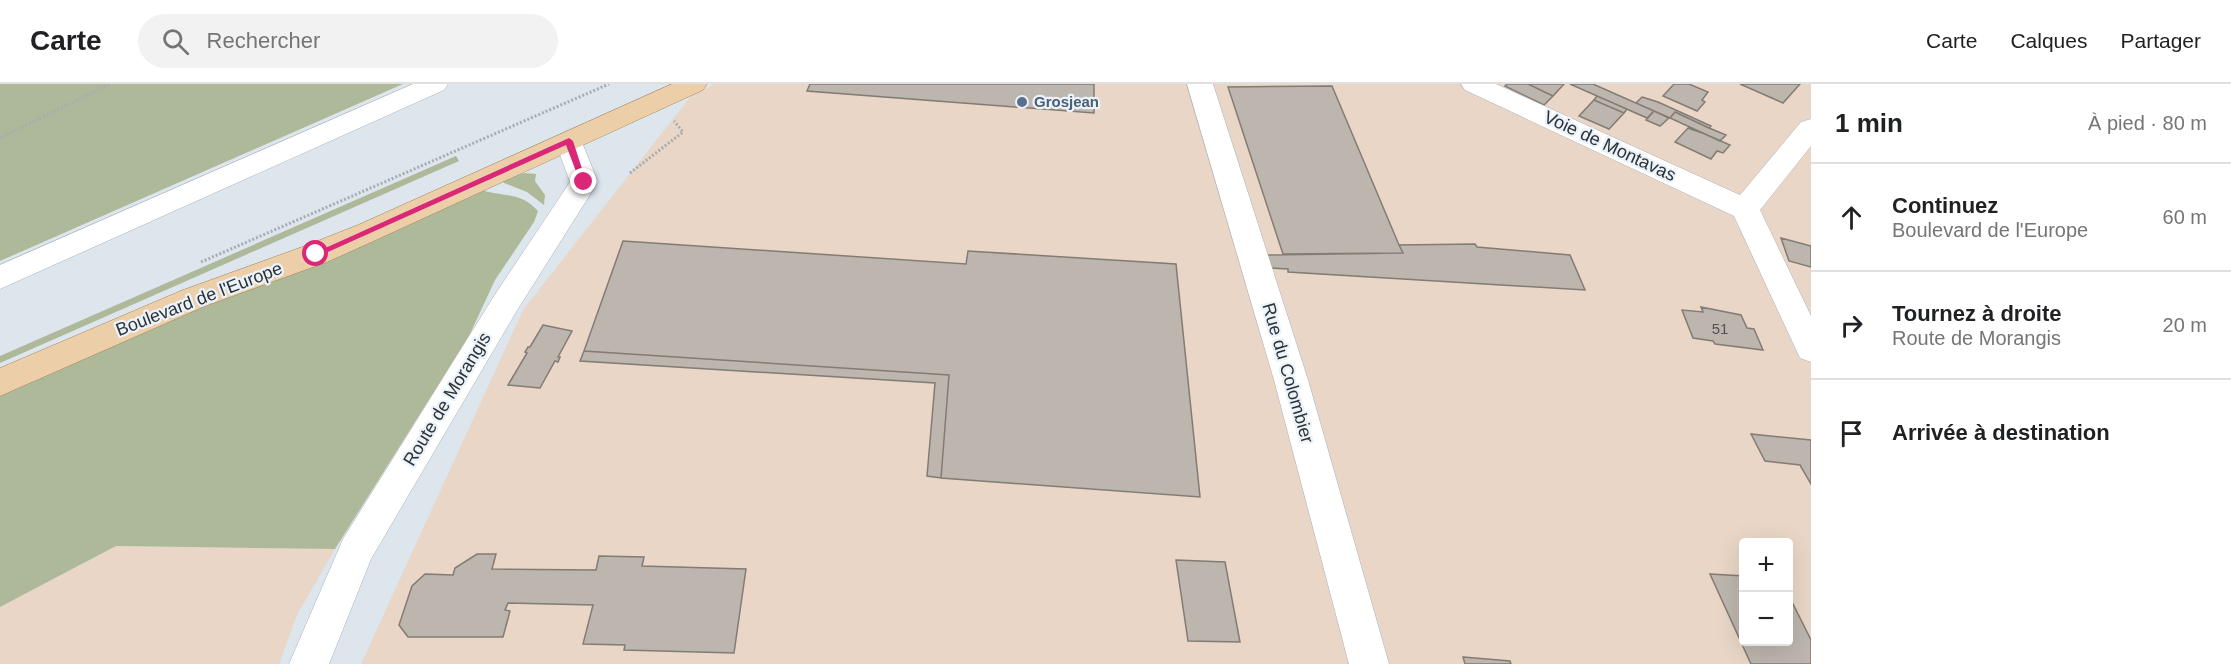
<!DOCTYPE html>
<html lang="fr">
<meta charset="utf-8">
<style>
body{margin:0;font-family:Arial,sans-serif;background:#f2f2f2;color:#202124}
.controls{position:absolute;right:18px;bottom:18px;display:grid;overflow:hidden;border-radius:6px;box-shadow:0 6px 24px #0002}
.controls button{width:54px;height:54px;display:grid;place-items:center;padding:0;border:0;border-bottom:2px solid #e0e0e0;background:#fff;color:#202124;font:30px sans-serif}
.stop{position:absolute;width:18px;height:18px;margin:-14px;border:4px solid #db2777;border-radius:50%;background:#fff}
.stop.end{background:#db2777;border-color:#fff;box-shadow:0 2px 6px #0008}
.list{margin:0;padding:0;list-style:none}
h2{display:flex;justify-content:space-between;align-items:center;height:78px;margin:0;padding:0 24px;font-size:26px}
h2 small{font-size:20px;font-weight:400;color:#757577}
.list li{display:grid;grid-template-columns:39px 1fr auto;gap:18px;align-items:center;box-sizing:border-box;height:108px;padding:0 24px;border-top:2px solid #e0e0e0}
.list b{display:block;font-size:22px;white-space:nowrap}
.list p{margin:0;font-size:20px;white-space:nowrap;color:#757577}
.list em{font-size:20px;font-style:normal;color:#757577}
.icon{flex:none;width:33px;height:33px;fill:none;stroke:currentColor;stroke-width:2;stroke-linecap:round;stroke-linejoin:round}
.map{position:relative;flex:none;width:1811px;height:580px;overflow:hidden}
header{display:flex;align-items:center;gap:36px;box-sizing:border-box;height:84px;padding:0 30px;background:#fff;border-bottom:2px solid #e0e0e0}
header strong{font-size:28px}
nav{display:flex;gap:33px;margin-inline-start:auto;font-size:21px}
.search{width:420px;height:54px;background:#f2f2f2;display:flex;align-items:center;gap:15px;box-sizing:border-box;padding:0 21px;border-radius:33px;color:#757577;font-size:22px}
main{display:flex}
aside{flex:1;background:#fff}
.map>svg:first-child{display:block}
.industrial{fill:#e9d6c6;fill-rule:evenodd}
.green{fill:#adb999}
.building{fill:#bdb6ae;stroke:#827c74;stroke-width:1.5}
.lines{fill:none;stroke-linecap:round;stroke-linejoin:round}
.minor-casing{stroke:#a9b0b8;stroke-width:1}
.major-casing{stroke:#a2835a;stroke-width:1}
.path{stroke:#a6adb3;stroke-width:3;stroke-dasharray:2 2;stroke-linecap:butt}
.minor{fill:#fff;fill-rule:evenodd}
.major{fill:#eccfa9;fill-rule:evenodd}
.route{fill:#db2777}
.service-dot{fill:#5c6f8a;stroke:#eaf2fa;stroke-width:2}
.labels{text-anchor:middle;stroke-width:4.5;stroke-linejoin:round;paint-order:stroke}
.far-service-label{font-size:15px;font-weight:bold;fill:#4e5e75;stroke:#eaf2fa;text-anchor:start}
.number-label{font-size:15px;fill:#525252}
.street-label{font-size:18px;fill:#2e3134;stroke:#eaf2fa}
</style>
<header>
<strong>Carte</strong>
<div class="search"><svg class="icon" aria-label="search" viewBox="0 0 24 24"><circle cx="10" cy="10" r="6"/><path d="M15 15l6 6"/></svg>Rechercher</div>
<nav><a>Carte</a><a>Calques</a><a>Partager</a></nav>
</header>
<main>
<div class="map">
<svg width="1811" height="580" viewBox="0 0 1811 580">
<rect width="100%" height="100%" fill="#dde5ed"/>
<path class="industrial" d="M 714,0 L 1811,0 L 1811,580 L 361,580 L 523,226 L 691,12 ZM 1744,458 L 1788,458 L 1788,558 L 1744,558 Z
M 116,462 L 335,465 L 297,531 L 279,580 L 0,580 L 0,523 Z"/>
<path class="green" d="M 0,0 L 403,0 L 0,177 Z
M 456,72 L 459,77 L 0,279 L 0,272 Z
M 525,89 L 536,90 L 535,97 L 545,111 L 544,121 L 527,108 L 504,99 L 501,95 Z
M 479,105 C 502,114 519,106 538,127 L 534,138 L 495,196 L 469,252 L 335,465 L 116,462 L 0,523 L 0,306 Z"/>
<path class="building" d="M 810,0 L 1094,0 L 1094,29 L 807,7 Z
M 1507,0 L 1528,0 L 1553,12 L 1544,21 L 1505,2 Z
M 1528,0 L 1564,0 L 1553,12 Z
M 1570,0 L 1593,0 L 1654,27 L 1647,34 Z
M 1674,0 L 1689,0 L 1708,8 L 1702,16 L 1705,18 L 1697,27 L 1663,12 Z
M 1740,0 L 1800,0 L 1783,19 Z
M 1332,2 L 1399,161 L 1403,169 L 1283,170 L 1228,3 Z
M 1597,12 L 1627,25 L 1624,29 L 1594,16 Z
M 1642,13 L 1658,18 L 1711,42 L 1709,44 L 1675,28 L 1670,34 L 1636,19 Z
M 1594,16 L 1624,29 L 1609,45 L 1579,32 Z
M 1654,27 L 1669,34 L 1660,42 L 1646,36 Z
M 1675,28 L 1709,44 L 1726,51 L 1720,57 L 1705,50 L 1670,34 Z
M 1688,44 L 1705,50 L 1730,61 L 1723,69 L 1717,67 L 1711,75 L 1675,58 Z
M 1781,154 L 1811,162 L 1811,183 L 1789,177 Z
M 623,157 L 966,180 L 968,167 L 1176,180 L 1200,413 L 941,394 L 949,291 L 584,267 Z
M 1475,160 L 1477,163 L 1570,171 L 1585,206 L 1288,188 L 1288,185 L 1269,184 L 1265,171 L 1403,169 L 1399,161 Z
M 1701,223 L 1741,231 L 1747,244 L 1754,245 L 1763,266 L 1715,260 L 1713,257 L 1693,254 L 1682,226 L 1703,228 Z
M 543,241 L 572,247 L 558,273 L 560,273 L 558,278 L 555,277 L 540,304 L 508,301 L 527,269 L 525,268 L 528,263 L 530,263 Z
M 584,267 L 949,291 L 941,394 L 927,392 L 935,299 L 580,277 Z
M 1751,350 L 1811,356 L 1811,400 L 1800,381 L 1765,377 Z
M 477,470 L 496,470 L 492,485 L 596,486 L 599,472 L 644,473 L 642,482 L 746,485 L 734,569 L 624,566 L 625,561 L 583,560 L 593,521 L 508,519 L 505,526 L 510,527 L 503,553 L 408,553 L 399,541 L 412,502 L 425,490 L 453,491 L 455,484 Z
M 1176,476 L 1225,478 L 1240,558 L 1188,557 Z
M 1710,490 L 1744,492 L 1744,558 L 1788,558 L 1788,510 L 1811,556 L 1811,580 L 1751,580 Z
M 1463,573 L 1510,577 L 1511,580 L 1465,580 Z"/>
<g class="lines">
<defs>
<path id="minor" d="M 413,0 L 448,0 L 444,6 L 0,205 L 0,181 Z
M 1187,0 L 1213,0 L 1308,296 L 1389,580 L 1349,580 L 1274,296 Z
M 1461,0 L 1496,0 L 1740,111 L 1801,38 L 1811,35 L 1811,62 L 1760,126 L 1811,232 L 1811,278 L 1800,274 L 1734,132 L 1465,6 Z
M 569,48 L 579,51 L 598,98 L 516,228 L 371,475 L 329,580 L 289,580 L 343,455 L 494,212 L 570,98 L 555,57 L 559,51 Z"/>
<path id="major" d="M 672,0 L 707,0 L 703,6 L 378,155 L 327,178 L 205,222 L 0,312 L 0,284 L 183,206 L 305,162 L 358,141 Z"/>
</defs>
<use href="#minor" class="minor-casing"/>
<use href="#major" class="major-casing"/>
<path class="path" d="M 0,54 L 110,0
M 630,89 L 683,48 L 674,37
M 201,178 L 609,0"/>
<use href="#minor" class="minor"/>
<use href="#major" class="major"/>
</g>
<path class="route" d="M 569,54 L 573,57 L 587,100 L 580,98 L 566,61 L 319,172 L 313,172 L 312,170 Z"/>
<circle class="service-dot" cx="1022" cy="18" r="6"/>
<g class="labels">
<g class="far-service-label">
<text x="1034" y="23">Grosjean</text>
</g>
<g class="number-label">
<text x="1720" y="250">51</text>
</g>
<g class="street-label">
<text transform="translate(1610 62) rotate(25)" y="6">Voie de Montavas</text>
<text transform="translate(199 215) rotate(-21)" y="6">Boulevard de l'Europe</text>
<text transform="translate(1288 289) rotate(74)" y="6">Rue du Colombier</text>
<text transform="translate(447 315) rotate(-59)" y="6">Route de Morangis</text>
</g>
</g>
</svg>
<div class="controls">
<button>+</button>
<button>−</button>
</div>
<div class="stop" style="left:316px;top:170px"></div>
<div class="stop end" style="left:584px;top:98px"></div>
</div>
<aside>
<h2>1 min<small>À pied · 80 m</small></h2>
<ul class="list">
<li><svg class="icon" aria-label="ahead" viewBox="0 0 24 24"><path d="M12 20V5M6 11l6-6 6 6"/></svg><div><b>Continuez</b><p>Boulevard de l'Europe</p></div><em>60 m</em></li>
<li><svg class="icon" aria-label="right" viewBox="0 0 24 24"><path d="M7 20v-9h11M14 6l5 5-5 5"/></svg><div><b>Tournez à droite</b><p>Route de Morangis</p></div><em>20 m</em></li>
<li><svg class="icon" aria-label="arrive" viewBox="0 0 24 24"><path d="M6 21V4h12l-3 4 3 4H6"/></svg><div><b>Arrivée à destination</b></div></li>
</ul>
</aside>
</main>
